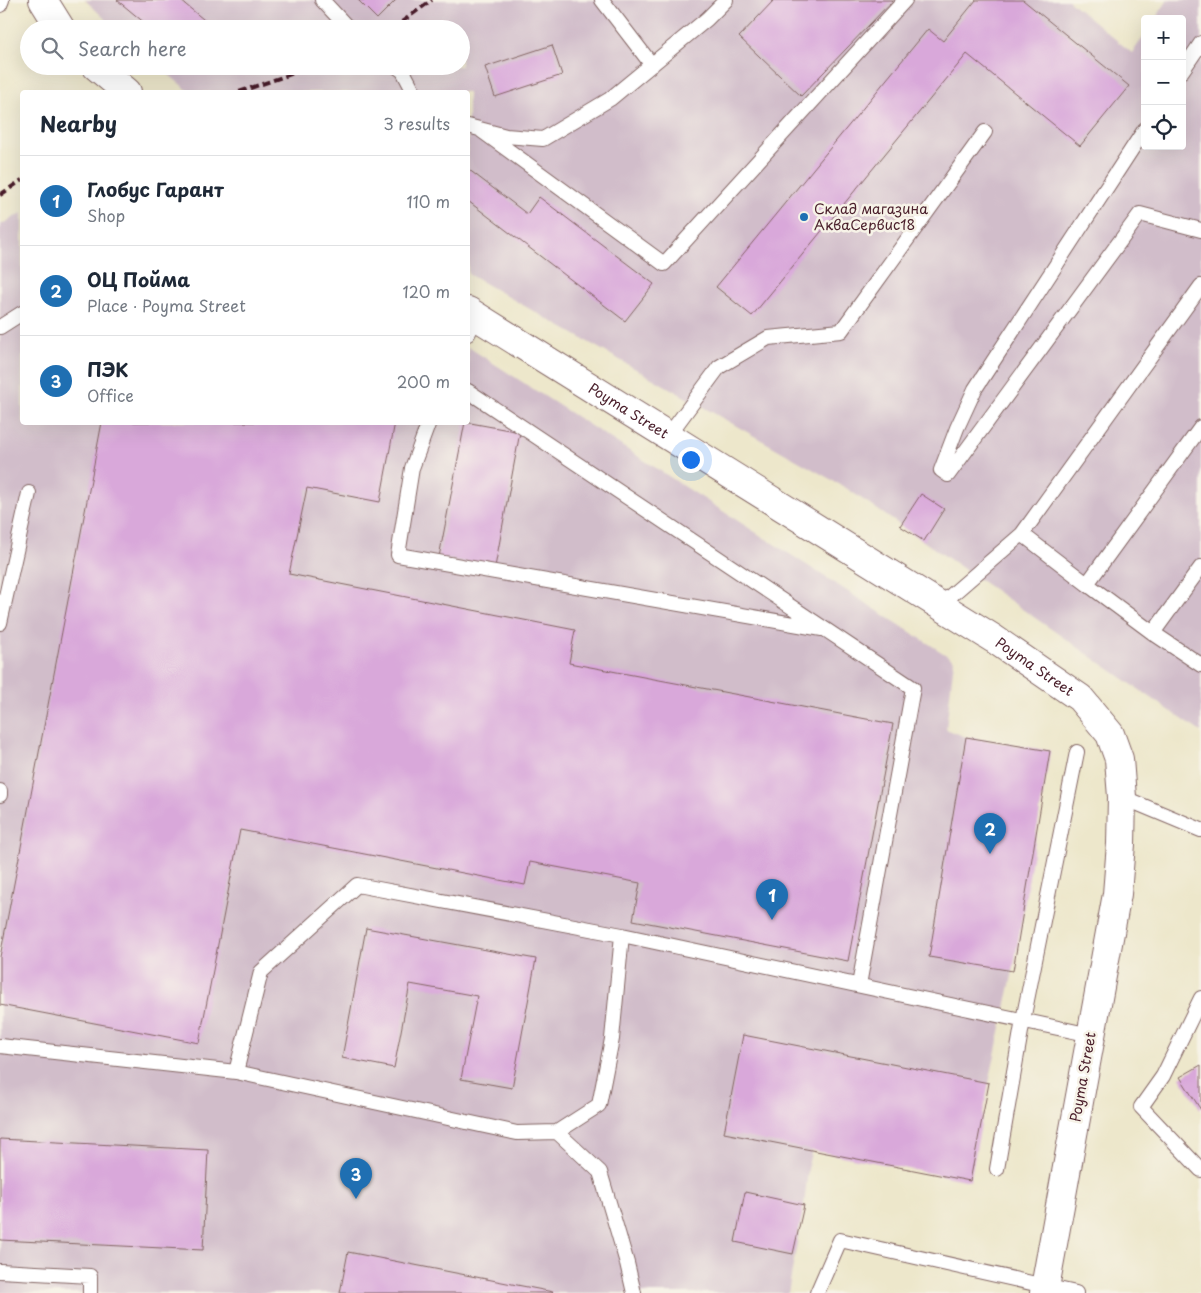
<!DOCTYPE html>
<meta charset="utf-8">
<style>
body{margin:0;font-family:"Playpen Sans",sans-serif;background:#f2f2f3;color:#1f2937}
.controls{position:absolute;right:15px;top:15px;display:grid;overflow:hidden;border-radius:5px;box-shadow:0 5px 20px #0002}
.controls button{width:45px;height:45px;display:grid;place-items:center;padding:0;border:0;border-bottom:1px solid #e0e1e3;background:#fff;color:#1f2937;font:25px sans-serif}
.you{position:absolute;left:690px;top:459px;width:18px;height:18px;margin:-12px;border:4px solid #fff;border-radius:50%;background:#1a73e8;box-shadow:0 0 0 8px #1a73e833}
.badge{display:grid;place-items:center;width:32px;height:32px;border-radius:50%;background:#1f6fb2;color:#fff;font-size:16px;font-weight:700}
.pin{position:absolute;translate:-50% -41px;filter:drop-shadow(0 1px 2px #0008)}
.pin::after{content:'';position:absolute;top:26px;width:18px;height:15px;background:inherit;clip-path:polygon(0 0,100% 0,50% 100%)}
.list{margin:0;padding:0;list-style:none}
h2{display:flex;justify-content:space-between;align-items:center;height:65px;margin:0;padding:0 20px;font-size:21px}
h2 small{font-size:16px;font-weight:400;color:#747a83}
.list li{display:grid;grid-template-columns:32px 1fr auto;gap:15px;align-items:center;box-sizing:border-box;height:90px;padding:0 20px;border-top:1px solid #e0e1e3}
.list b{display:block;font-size:19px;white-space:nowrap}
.list p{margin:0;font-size:16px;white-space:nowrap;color:#747a83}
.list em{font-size:16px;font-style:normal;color:#747a83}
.icon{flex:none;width:28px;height:28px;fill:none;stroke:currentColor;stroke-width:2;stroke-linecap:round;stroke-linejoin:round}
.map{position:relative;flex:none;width:1201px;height:1293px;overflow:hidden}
.search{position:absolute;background:#fff;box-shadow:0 5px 20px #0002;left:20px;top:20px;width:450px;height:55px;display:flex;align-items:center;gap:12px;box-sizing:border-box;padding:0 18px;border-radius:28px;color:#747a83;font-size:19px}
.panel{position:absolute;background:#fff;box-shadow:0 5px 20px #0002;left:20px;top:90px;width:450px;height:335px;border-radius:5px}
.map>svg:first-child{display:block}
.industrial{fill:#d1bdca}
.building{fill:#d9a8da}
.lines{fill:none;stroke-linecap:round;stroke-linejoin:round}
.lane-casing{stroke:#836563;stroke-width:16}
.secondary-casing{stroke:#836563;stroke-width:30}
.lane{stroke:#fff;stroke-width:14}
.secondary{stroke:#fff;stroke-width:28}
.rail{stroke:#4a1f2b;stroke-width:4;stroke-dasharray:8 4;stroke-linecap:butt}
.poi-dot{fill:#1f6fb2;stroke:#f7f3e8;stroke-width:2}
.labels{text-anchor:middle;stroke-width:5;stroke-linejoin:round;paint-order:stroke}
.poi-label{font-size:14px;fill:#4a1f2b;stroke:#f7f3e8;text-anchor:start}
.street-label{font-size:14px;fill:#4a1f2b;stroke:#f7f3e8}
</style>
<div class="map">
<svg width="1201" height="1293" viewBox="0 0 1201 1293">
<rect width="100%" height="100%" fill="#f7f3e8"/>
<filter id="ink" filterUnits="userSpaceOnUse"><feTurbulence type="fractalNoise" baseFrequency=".02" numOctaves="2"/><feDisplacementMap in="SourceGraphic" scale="10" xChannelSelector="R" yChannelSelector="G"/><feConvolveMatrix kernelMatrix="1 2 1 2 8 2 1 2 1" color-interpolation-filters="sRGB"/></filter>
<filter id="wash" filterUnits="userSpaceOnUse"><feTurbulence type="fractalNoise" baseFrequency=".0096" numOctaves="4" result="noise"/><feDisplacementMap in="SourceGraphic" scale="20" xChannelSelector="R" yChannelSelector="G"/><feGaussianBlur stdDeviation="1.12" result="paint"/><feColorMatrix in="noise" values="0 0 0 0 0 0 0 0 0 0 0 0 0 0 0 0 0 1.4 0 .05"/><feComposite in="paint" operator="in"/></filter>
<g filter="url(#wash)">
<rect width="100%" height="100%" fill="#ede7cb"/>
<path class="industrial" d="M 85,0 L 1068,0 L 1132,53 L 1145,35 L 1145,146 L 1182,146 L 1182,19 L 1155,19 L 1168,0 L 1201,0 L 1201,732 L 846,488 L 468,274 L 468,92 L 190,92 L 158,66 L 461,66 L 461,29 L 116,29 Z
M 22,213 L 22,422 L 468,422 L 468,347 L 954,660 L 946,729 L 966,737 L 1050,751 L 1013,971 L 989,1083 L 743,1035 L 724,1133 L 812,1150 L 809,1161 L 804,1205 L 788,1293 L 0,1293 L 0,225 Z"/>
<g id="blocks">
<path class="building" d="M 117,0 L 180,0 L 215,29 L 152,29 Z
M 358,0 L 396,0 L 377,19 Z
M 774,0 L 893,0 L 801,96 L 739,37 Z
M 976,0 L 1023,0 L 1129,86 L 1080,146 L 967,54 L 752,316 L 716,287 L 928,29 L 943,41 Z
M 552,45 L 562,75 L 495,97 L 485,67 Z
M 468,169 L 527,214 L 539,197 L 654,284 L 625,321 L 468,201 Z
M 102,422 L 395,422 L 380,502 L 307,488 L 289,574 L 575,630 L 569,663 L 893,724 L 848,961 L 633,920 L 640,883 L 530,862 L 525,885 L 240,830 L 199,1043 L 0,1005 L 0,957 Z
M 465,422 L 520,432 L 495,567 L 439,557 Z
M 921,494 L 944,509 L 924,541 L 900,526 Z
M 966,737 L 1050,751 L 1013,971 L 929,957 Z
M 366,928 L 536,959 L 512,1088 L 461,1079 L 477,996 L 410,984 L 394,1068 L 342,1058 Z
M 743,1035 L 989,1083 L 970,1181 L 724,1133 Z
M 1201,1065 L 1201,1110 L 1180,1077 Z
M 0,1139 L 208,1150 L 203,1250 L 0,1240 Z
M 745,1192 L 804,1205 L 793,1254 L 735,1242 Z
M 348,1252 L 553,1292 L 552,1293 L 340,1293 Z"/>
</g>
</g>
<g filter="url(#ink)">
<use href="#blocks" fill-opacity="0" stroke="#836563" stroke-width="1"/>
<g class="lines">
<defs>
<path id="lane" d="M 322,0 L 349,29
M 602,0 L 652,65
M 0,5 L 2,0
M 396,66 L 403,71 L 414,92
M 1182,71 L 1201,43
M 468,126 L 506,136 L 543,139 L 610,99 L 707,19 L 726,0
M 1145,129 L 975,389 L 957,428 L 941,470 L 948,475 L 1140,214 L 1201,230
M 482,131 L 664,264 L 905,0
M 0,327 L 22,313
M 468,334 L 477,316
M 468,391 L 913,688 L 859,985
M 429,422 L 412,468 L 398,555 L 822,629
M 1201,427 L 1087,584 L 1153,633 L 1201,665
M 668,436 L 719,367 L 768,338 L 841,331 L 985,132
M 1022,534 L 1087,584
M 940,605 L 1022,534 L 1201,286
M 0,623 L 29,493
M 1153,633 L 1201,567
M 0,791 L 0,795
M 1122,797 L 1201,830
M 1201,998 L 1163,1076 L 1141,1107 L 1201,1170
M 0,1046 L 236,1072 L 517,1133 L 557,1132 L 599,1105 L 612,1039 L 622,935
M 236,1072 L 261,972 L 357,885 L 622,935 L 1091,1035
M 557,1132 L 600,1172 L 627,1263 L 634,1293
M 997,1169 L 1023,1020 L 1077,752
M 0,1271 L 90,1276 L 90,1293
M 817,1293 L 840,1240 L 1076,1293"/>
<g id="secondary">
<path d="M 43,0 L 61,29"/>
<path d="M 96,66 L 127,92"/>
<path id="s1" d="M 468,311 L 994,639 L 1080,698 L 1110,734 L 1119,759 L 1122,797 L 1121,844 L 1117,894 L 1044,1293"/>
</g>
</defs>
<use href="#lane" class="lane-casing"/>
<use href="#secondary" class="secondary-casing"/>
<use href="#lane" class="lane"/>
<use href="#secondary" class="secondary"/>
<path class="rail" d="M 392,29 L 432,0
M 239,92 L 314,66
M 0,195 L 22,180"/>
</g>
</g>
<circle class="poi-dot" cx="804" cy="217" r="5"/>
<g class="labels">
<g class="poi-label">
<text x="814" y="214">Склад магазина<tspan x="814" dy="16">АкваСервис18</tspan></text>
</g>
<g class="street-label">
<text dy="5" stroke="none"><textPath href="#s1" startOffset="189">Poyma Street</textPath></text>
<text dy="5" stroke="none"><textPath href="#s1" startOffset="669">Poyma Street</textPath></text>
<text transform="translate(1083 1077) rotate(-80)" y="5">Poyma Street</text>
</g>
</g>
</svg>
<div class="controls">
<button>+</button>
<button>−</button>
<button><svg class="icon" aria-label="locate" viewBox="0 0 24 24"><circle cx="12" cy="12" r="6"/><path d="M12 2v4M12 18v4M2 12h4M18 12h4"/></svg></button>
</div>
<div class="you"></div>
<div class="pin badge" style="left:772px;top:920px">1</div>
<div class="pin badge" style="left:990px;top:854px">2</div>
<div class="pin badge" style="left:356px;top:1199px">3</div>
<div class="search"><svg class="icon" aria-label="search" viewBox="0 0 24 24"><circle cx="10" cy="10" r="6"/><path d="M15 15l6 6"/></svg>Search here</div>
<section class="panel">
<h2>Nearby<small>3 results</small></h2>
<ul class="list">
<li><span class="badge">1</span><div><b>Глобус Гарант</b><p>Shop</p></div><em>110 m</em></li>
<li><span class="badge">2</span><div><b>ОЦ Пойма</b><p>Place · Poyma Street</p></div><em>120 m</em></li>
<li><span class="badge">3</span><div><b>ПЭК</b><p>Office</p></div><em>200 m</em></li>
</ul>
</section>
</div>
